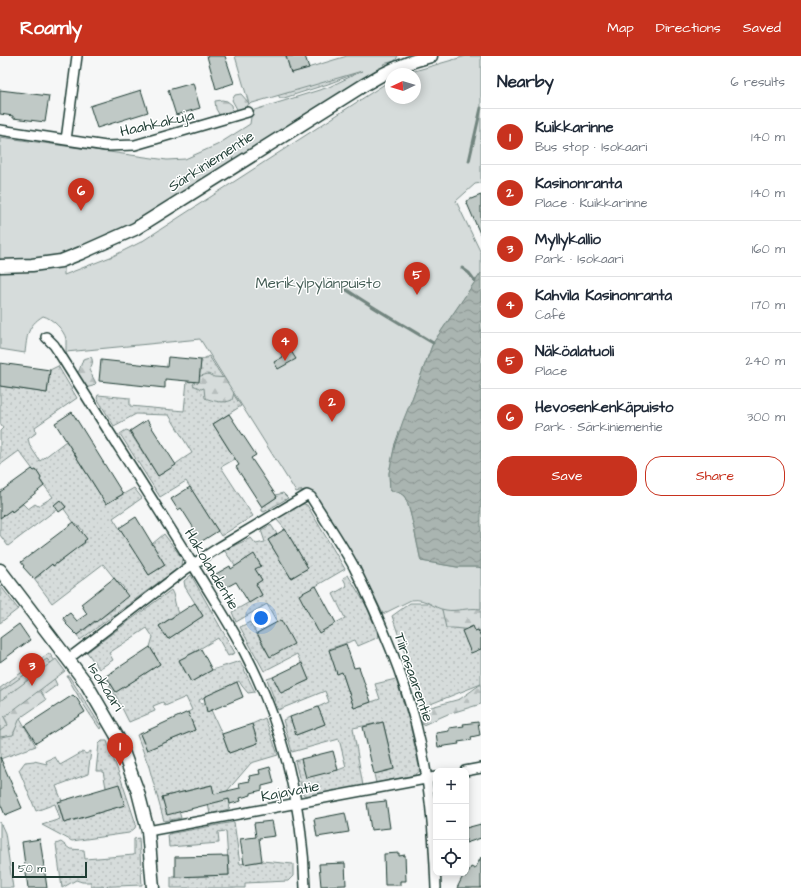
<!DOCTYPE html>
<meta charset="utf-8">
<style>
body{margin:0;font-family:"Architects Daughter",sans-serif;background:#f2f2f3;color:#1f2937}
.controls{position:absolute;right:12px;bottom:12px;display:grid;overflow:hidden;border-radius:8px;box-shadow:0 2px 10px #0003}
.controls button{width:36px;height:36px;display:grid;place-items:center;padding:0;border:0;border-bottom:1px solid #e0e1e3;background:#fff;color:#1f2937;font:20px sans-serif}
.compass{position:absolute;left:385px;top:12px;width:36px;height:36px;border-radius:50%;background:#fff;box-shadow:0 2px 10px #0003;rotate:266deg}
.scale{position:absolute;left:12px;bottom:10px;width:75px;box-sizing:border-box;padding-left:4px;border:2px solid #1f3d34;border-top:0;font-size:11px;line-height:14px;white-space:nowrap;color:#1f3d34;-webkit-text-stroke:3px #fff;paint-order:stroke}
.you{position:absolute;left:261px;top:562px;width:14px;height:14px;margin:-10px;border:3px solid #fff;border-radius:50%;background:#1a73e8;box-shadow:0 0 0 6px #1a73e833}
.badge{display:grid;place-items:center;width:26px;height:26px;border-radius:50%;background:#c8321e;color:#fff;font-size:13px;font-weight:700}
.pin{position:absolute;translate:-50% -33px;filter:drop-shadow(0 1px 2px #0008)}
.pin::after{content:'';position:absolute;top:21px;width:14px;height:12px;background:inherit;clip-path:polygon(0 0,100% 0,50% 100%)}
.list{margin:0;padding:0;list-style:none}
h2{display:flex;justify-content:space-between;align-items:center;height:52px;margin:0;padding:0 16px;font-size:17px}
h2 small{font-size:13px;font-weight:400;color:#747a83}
.list li{display:grid;grid-template-columns:26px 1fr auto;gap:12px;align-items:center;box-sizing:border-box;height:56px;padding:0 16px;border-top:1px solid #e0e1e3}
.list b{display:block;font-size:15px;white-space:nowrap}
.list p{margin:0;font-size:13px;white-space:nowrap;color:#747a83}
.list em{font-size:13px;font-style:normal;color:#747a83}
.actions{display:flex;gap:8px;padding:12px 16px}
.actions a{flex:1;padding:9px 0;border:1px solid #c8321e;border-radius:16px;text-align:center;font-size:14px;color:#c8321e}
.actions .main{background:#c8321e;color:#fff}
.icon{flex:none;width:22px;height:22px;fill:none;stroke:currentColor;stroke-width:2;stroke-linecap:round;stroke-linejoin:round}
.map{position:relative;flex:none;width:481px;height:832px;overflow:hidden}
header{display:flex;align-items:center;gap:24px;box-sizing:border-box;height:56px;padding:0 20px;background:#c8321e;color:#fff}
header strong{font-size:19px}
nav{display:flex;gap:22px;margin-inline-start:auto;font-size:14px}
main{display:flex}
aside{flex:1;background:#fff}
.map>svg:first-child{display:block}
.grass{fill:url(#grass-dots);stroke:#7a8c88}
.forest{fill:url(#forest-firs);stroke:#7a8c88}
.park{fill:#d6dcdb;stroke:#7a8c88}
.water{fill:url(#water-waves);stroke:#72857f}
.lines{fill:none;stroke-linecap:round;stroke-linejoin:round}
.stream{stroke:#72857f;stroke-width:3}
.building{fill:#c0c9c6;stroke:#1f3d34}
.minor-casing{stroke:#1f3d34;stroke-width:12}
.tertiary-casing{stroke:#1f3d34;stroke-width:15}
.minor{stroke:#fff;stroke-width:9}
.tertiary{stroke:#fff;stroke-width:12}
.labels{text-anchor:middle;stroke-width:3;stroke-linejoin:round;paint-order:stroke}
.street-label{font-size:15px;fill:#1f3d34;stroke:#fff}
.park-label{font-size:15px;fill:#445d55;stroke:#fff}
</style>
<header>
<strong>Roamly</strong>
<nav><a>Map</a><a>Directions</a><a>Saved</a></nav>
</header>
<main>
<div class="map">
<svg width="481" height="832" viewBox="0 0 481 832">
<defs>
<pattern id="grass-dots" width="8" height="8" patternUnits="userSpaceOnUse"><rect width="8" height="8" fill="#d6dcdb"/><path d="M2 2h.1M6 6h.1" fill="none" stroke="#b7bebd" stroke-width="1.8" stroke-linecap="round"/></pattern>
<pattern id="forest-firs" width="22" height="20" patternUnits="userSpaceOnUse"><rect width="22" height="20" fill="#d6dcdb"/><path d="M5 1l3.5 6h-7zM16 11l3.5 6h-7z" fill="#b7bebd"/></pattern>
<pattern id="water-waves" width="16" height="10" patternUnits="userSpaceOnUse"><rect width="16" height="10" fill="#aab5b1"/><path d="M0 5q4-4 8 0t8 0" fill="none" stroke="#8a9491"/></pattern>
</defs>
<rect width="100%" height="100%" fill="#f6f7f7"/>
<filter id="ink" filterUnits="userSpaceOnUse"><feTurbulence type="fractalNoise" baseFrequency=".025" numOctaves="2"/><feDisplacementMap in="SourceGraphic" scale="8" xChannelSelector="R" yChannelSelector="G"/><feConvolveMatrix kernelMatrix="1 2 1 2 8 2 1 2 1" color-interpolation-filters="sRGB"/></filter>
<g filter="url(#ink)">
<path class="grass" d="M 366,7 L 354,18 L 328,28 L 284,42 L 280,42 L 278,39 L 280,21 Z
M 209,300 L 241,350 L 213,368 L 235,403 L 221,411 L 253,460 L 221,480 L 186,425 L 160,441 L 120,378 L 126,374 L 129,375 L 158,420 C 170,413 180,404 192,397 L 169,359 L 136,358 L 114,370 L 97,342 L 98,339 L 130,342 L 130,350 L 184,355 L 187,325 L 199,326 L 201,304 Z
M 58,310 L 77,342 L 35,371 L 36,377 L 28,383 L 30,390 L 40,405 L 66,385 L 106,448 L 134,432 L 142,442 L 113,462 L 149,519 L 165,509 L 152,488 L 164,478 L 182,502 L 181,510 L 80,584 L 77,579 L 115,552 L 114,551 L 124,532 L 120,527 L 119,528 L 103,508 L 52,547 L 34,523 L 41,519 L 40,518 L 52,508 L 54,510 L 80,489 L 81,490 L 85,487 L 84,485 L 86,483 L 82,477 L 83,475 L 79,470 L 77,471 L 64,453 L 66,451 L 60,444 L 54,449 L 57,453 L 8,490 L 0,479 L 0,462 L 11,454 L 12,456 L 23,448 L 28,453 L 35,448 L 38,450 L 53,441 L 40,424 L 41,422 L 36,414 L 34,415 L 19,395 L 0,409 L 0,375 L 3,372 L 0,368 L 0,330 L 47,337 L 50,314 Z
M 283,437 L 288,442 L 264,456 L 262,455 L 262,451 L 277,441 L 276,439 Z
M 301,447 L 307,449 L 345,513 L 316,530 L 319,576 L 345,562 L 333,538 L 347,530 L 343,522 L 348,519 L 367,551 L 379,581 L 358,590 L 355,584 L 329,593 L 337,617 L 342,616 L 354,652 L 380,643 L 375,628 L 396,623 L 410,668 L 420,715 L 415,719 L 376,727 L 374,718 L 394,713 L 383,666 L 353,672 L 363,730 L 306,740 L 303,738 L 295,705 L 301,703 L 338,714 L 346,711 L 339,683 L 292,696 L 283,664 L 290,661 L 296,679 L 325,668 L 318,651 L 329,646 L 325,635 L 278,654 L 267,623 L 273,621 L 281,637 L 309,624 L 297,598 L 264,615 L 240,571 L 250,566 L 270,601 L 281,564 L 277,566 L 267,548 L 236,566 L 232,556 L 262,539 L 256,528 L 262,524 L 255,513 L 261,509 L 254,499 L 242,520 L 224,494 L 251,482 L 256,488 L 265,486 L 261,474 L 271,469 L 277,478 L 268,484 L 291,522 L 308,512 L 285,473 L 276,463 Z
M 191,519 L 235,597 L 228,600 L 218,582 L 179,605 L 191,626 L 212,614 L 240,605 L 255,636 L 248,637 L 242,630 L 239,625 L 199,644 L 201,648 L 204,647 L 207,654 L 211,654 L 222,678 L 229,697 L 258,687 L 252,668 L 265,662 L 278,699 L 251,707 L 227,735 L 230,748 L 229,753 L 210,758 L 208,748 L 216,746 L 211,729 L 162,741 L 167,758 L 179,755 L 181,762 L 164,765 L 149,711 L 137,679 L 140,678 L 147,694 L 195,674 L 188,656 L 192,654 L 186,641 L 165,650 L 163,646 L 153,650 L 155,655 L 129,666 L 116,640 L 104,621 L 106,620 L 116,636 L 160,608 L 150,591 L 153,581 L 147,572 L 109,597 L 113,604 L 99,613 L 87,596 L 171,534 L 173,538 L 177,555 L 178,557 L 159,570 L 168,583 L 203,560 L 185,531 L 184,525 Z
M 0,529 L 18,553 L 0,567 Z
M 410,547 L 437,547 L 481,564 L 481,628 L 423,651 L 392,560 Z
M 49,597 L 58,609 L 53,620 L 57,629 L 24,653 L 26,657 L 20,662 L 36,690 L 0,703 L 0,632 Z
M 67,620 L 69,620 L 102,672 L 100,673 C 88,656 77,639 67,620 Z
M 102,685 L 107,685 L 121,723 L 136,768 L 135,772 L 129,777 L 72,785 L 42,769 L 60,763 L 55,748 L 36,755 L 19,714 L 25,706 L 34,705 L 47,708 L 46,705 L 55,701 L 60,709 L 83,696 L 86,698 L 91,695 L 88,718 L 56,730 L 62,745 L 58,747 L 64,767 L 125,749 L 106,732 L 103,715 L 96,715 L 99,688 Z
M 234,766 L 240,808 L 262,805 L 293,808 L 293,820 L 288,825 L 245,827 L 245,832 L 171,832 L 171,821 L 229,819 L 226,775 L 218,776 L 219,787 L 169,791 L 168,778 Z
M 139,782 L 142,829 L 91,831 L 91,826 L 82,826 L 76,824 L 62,832 L 56,788 L 61,786 L 70,793 L 84,794 L 85,803 L 134,799 L 134,783 Z"/>
<path class="forest" d="M 241,38 L 249,47 L 246,53 L 238,55 L 232,44 L 235,39 Z
M 222,44 L 227,45 L 232,49 L 233,55 L 230,60 L 220,60 L 216,53 L 215,45 Z
M 91,301 C 94,306 92,309 89,314 L 96,327 L 93,330 L 85,332 L 75,317 L 79,315 L 83,303 Z
M 208,318 L 214,321 L 229,322 L 235,333 L 232,344 C 224,348 213,345 205,342 L 204,332 L 201,333 L 193,329 L 197,321 Z
M 439,540 L 481,545 L 481,575 L 453,572 L 446,572 Z
M 47,603 L 52,608 L 35,627 L 46,644 L 20,662 L 13,679 L 0,681 L 0,636 Z
M 481,628 L 481,648 L 448,658 L 423,669 L 420,661 L 424,653 L 460,643 Z"/>
<path class="park" d="M 235,0 L 286,0 L 291,17 L 347,0 L 398,0 L 395,5 L 383,8 L 387,14 L 188,138 L 64,204 L 64,219 L 113,200 L 141,186 L 391,24 L 391,42 L 415,42 L 415,18 L 404,18 L 466,0 L 481,0 L 481,127 L 475,128 L 456,145 L 481,197 L 481,217 L 433,287 L 395,388 L 389,417 L 390,435 C 396,435 399,436 404,440 C 410,447 418,493 421,505 L 457,511 L 478,511 L 481,512 L 481,553 C 469,551 456,556 446,554 C 431,552 429,542 411,544 L 383,558 L 373,537 L 317,441 C 311,434 305,433 296,436 L 200,283 L 66,296 C 66,292 66,287 66,283 C 64,274 52,262 43,260 C 27,270 27,280 25,297 L 0,293 L 0,81 L 167,104 L 185,103 L 217,89 L 250,68 L 251,61 L 248,56 L 329,31 L 362,15 L 249,48 Z
M 56,603 L 65,615 L 4,661 L 8,669 L 0,675 L 0,645 Z
M 0,766 L 5,777 L 13,832 L 0,832 Z"/>
<path class="water" d="M 481,217 L 481,512 L 478,511 L 457,511 L 421,505 C 418,493 410,447 404,440 C 399,436 396,435 390,435 L 389,417 L 395,388 L 403,365 L 412,343 L 433,287 Z"/>
<g class="lines">
<path class="stream" d="M 469,105 L 481,52
M 462,212 L 469,217 L 475,225
M 341,230 C 371,251 402,268 433,287"/>
</g>
<path class="building" d="M 207,0 L 225,0 L 234,27 L 216,33 Z
M 286,0 L 305,0 L 309,12 L 291,17 Z
M 193,27 L 200,52 L 176,59 L 168,34 Z
M 0,34 L 49,40 L 45,66 L 13,62 L 13,60 L 0,58 Z
M 141,34 L 148,56 L 97,72 L 90,50 Z
M 481,139 L 481,180 L 466,145 Z
M 287,289 L 296,303 L 278,313 L 274,306 L 283,301 L 279,294 Z
M 168,301 L 201,304 L 199,326 L 165,323 L 165,332 L 99,325 L 101,304 L 167,311 Z
M 0,307 L 50,314 L 47,337 L 0,330 Z
M 72,356 L 123,438 L 106,448 L 55,367 Z
M 229,358 L 256,399 L 251,402 L 277,441 L 262,451 L 236,411 L 239,409 L 213,368 Z
M 147,364 L 176,409 L 158,420 L 130,375 Z
M 32,413 L 34,415 L 36,414 L 41,422 L 40,424 L 44,430 L 12,456 L 11,454 L 0,462 L 0,436 Z
M 190,431 L 218,475 L 199,487 L 192,476 L 195,474 L 181,452 L 178,454 L 171,443 Z
M 60,444 L 66,451 L 59,456 L 54,449 Z
M 136,461 L 165,509 L 149,519 L 119,472 Z
M 74,466 L 87,483 L 84,485 L 85,486 L 53,510 L 52,508 L 34,523 L 23,511 L 24,510 L 21,506 Z
M 285,473 L 308,512 L 291,522 L 268,484 Z
M 254,498 L 261,510 L 255,513 L 262,524 L 256,528 L 262,539 L 249,547 L 236,526 L 225,532 L 216,518 L 230,510 L 231,513 Z
M 114,522 L 128,540 L 96,566 L 95,565 L 77,579 L 66,568 L 67,567 L 63,562 L 70,557 L 77,565 L 87,558 L 81,548 Z
M 316,530 L 336,567 L 319,577 L 299,539 Z
M 195,547 L 203,560 L 168,583 L 159,570 Z
M 281,564 L 294,588 L 270,601 L 257,577 Z
M 19,568 L 30,584 L 0,606 L 0,582 Z
M 473,570 L 475,575 L 478,574 L 481,581 L 481,593 L 471,597 L 462,575 Z
M 346,588 L 354,612 L 359,611 L 371,646 L 354,652 L 342,616 L 337,618 L 329,594 Z
M 150,591 L 160,608 L 116,636 L 106,620 Z
M 201,593 L 212,614 L 191,626 L 179,604 Z
M 302,607 L 309,624 L 281,637 L 273,621 Z
M 237,626 L 243,641 L 207,656 L 204,641 Z
M 73,639 L 75,641 L 76,641 L 85,656 L 36,687 L 25,670 Z
M 318,651 L 325,668 L 296,679 L 290,661 Z
M 188,656 L 195,674 L 147,694 L 140,678 Z
M 383,666 L 394,713 L 374,718 L 363,671 Z
M 478,666 L 480,679 L 471,681 L 472,684 L 458,686 L 459,688 L 438,691 L 436,677 L 449,675 L 449,672 L 464,670 L 463,668 Z
M 252,668 L 258,687 L 229,697 L 222,678 Z
M 333,695 L 338,714 L 306,722 L 301,703 Z
M 0,701 L 22,752 L 5,759 L 0,747 Z
M 270,711 L 274,727 L 262,730 L 262,734 L 251,737 L 251,739 L 240,742 L 241,745 L 230,748 L 229,743 L 167,759 L 162,741 L 212,729 L 214,738 L 240,732 L 239,727 L 250,725 L 249,720 L 260,718 L 259,714 Z
M 119,728 L 125,749 L 64,767 L 58,746 Z
M 386,745 L 390,772 L 371,774 L 367,747 Z
M 345,757 L 349,776 L 317,781 L 314,763 Z
M 272,765 L 275,780 L 259,782 L 262,805 L 244,808 L 240,783 L 256,781 L 254,767 Z
M 481,768 L 481,782 L 466,787 L 466,772 Z
M 40,783 L 47,832 L 28,832 L 22,786 Z
M 399,797 L 399,800 L 405,799 L 406,825 L 400,825 L 400,829 L 385,829 L 384,798 Z
M 228,800 L 229,819 L 175,821 L 175,801 Z
M 481,801 L 481,832 L 457,832 L 463,820 L 466,821 L 471,811 L 475,813 Z
M 345,807 L 346,829 L 321,830 L 319,808 Z"/>
<g class="lines">
<defs>
<path id="minor" d="M 0,74 L 106,90 L 135,89 L 248,56
M 66,84 L 77,0
M 46,281 L 54,289 L 58,295 C 102,366 149,437 193,509 C 210,538 230,567 245,597 C 283,669 303,752 305,832
M 68,603 L 186,513 L 218,492 L 307,439 L 311,441 C 325,464 341,487 354,511 C 379,561 402,615 416,669 C 430,722 434,778 436,832
M 465,715 L 481,712
M 148,775 L 436,721"/>
<path id="tertiary" d="M 0,210 L 32,209 L 61,205 L 81,197 L 135,173 L 364,29 C 385,16 406,6 431,0
M 0,514 L 86,627 L 118,682 L 138,736 L 148,775 L 153,832"/>
</defs>
<use href="#minor" class="minor-casing"/>
<use href="#tertiary" class="tertiary-casing"/>
<use href="#minor" class="minor"/>
<use href="#tertiary" class="tertiary"/>
</g>
</g>
<g class="labels">
<g class="street-label">
<text transform="translate(157 67) rotate(-13)" y="5">Haahkakuja</text>
<text transform="translate(211 105) rotate(-33)" y="5">Särkiniementie</text>
<text transform="translate(212 513) rotate(59)" y="5">Hakolahdentie</text>
<text transform="translate(414 621) rotate(71)" y="5">Tiirasaarentie</text>
<text transform="translate(106 631) rotate(58)" y="5">Isokaari</text>
<text transform="translate(290 735) rotate(-11)" y="5">Kajavatie</text>
</g>
<g class="park-label">
<text x="318" y="232">Merikylpylänpuisto</text>
</g>
</g>
</svg>
<div class="controls">
<button>+</button>
<button>−</button>
<button><svg class="icon" aria-label="locate" viewBox="0 0 24 24"><circle cx="12" cy="12" r="6"/><path d="M12 2v4M12 18v4M2 12h4M18 12h4"/></svg></button>
</div>
<svg class="compass" viewBox="-18 -18 36 36"><path d="M0-13l5 13h-10z" fill="#e53935"/><path d="M0 13l5-13h-10z" fill="#747a83"/></svg>
<div class="scale">50 m</div>
<div class="you"></div>
<div class="pin badge" style="left:120px;top:710px">1</div>
<div class="pin badge" style="left:332px;top:366px">2</div>
<div class="pin badge" style="left:32px;top:630px">3</div>
<div class="pin badge" style="left:285px;top:305px">4</div>
<div class="pin badge" style="left:417px;top:239px">5</div>
<div class="pin badge" style="left:81px;top:155px">6</div>
</div>
<aside>
<h2>Nearby<small>6 results</small></h2>
<ul class="list">
<li><span class="badge">1</span><div><b>Kuikkarinne</b><p>Bus stop · Isokaari</p></div><em>140 m</em></li>
<li><span class="badge">2</span><div><b>Kasinonranta</b><p>Place · Kuikkarinne</p></div><em>140 m</em></li>
<li><span class="badge">3</span><div><b>Myllykallio</b><p>Park · Isokaari</p></div><em>160 m</em></li>
<li><span class="badge">4</span><div><b>Kahvila Kasinonranta</b><p>Café</p></div><em>170 m</em></li>
<li><span class="badge">5</span><div><b>Näköalatuoli</b><p>Place</p></div><em>240 m</em></li>
<li><span class="badge">6</span><div><b>Hevosenkenkäpuisto</b><p>Park · Särkiniementie</p></div><em>300 m</em></li>
</ul>
<div class="actions"><a class="main">Save</a><a>Share</a></div>
</aside>
</main>
